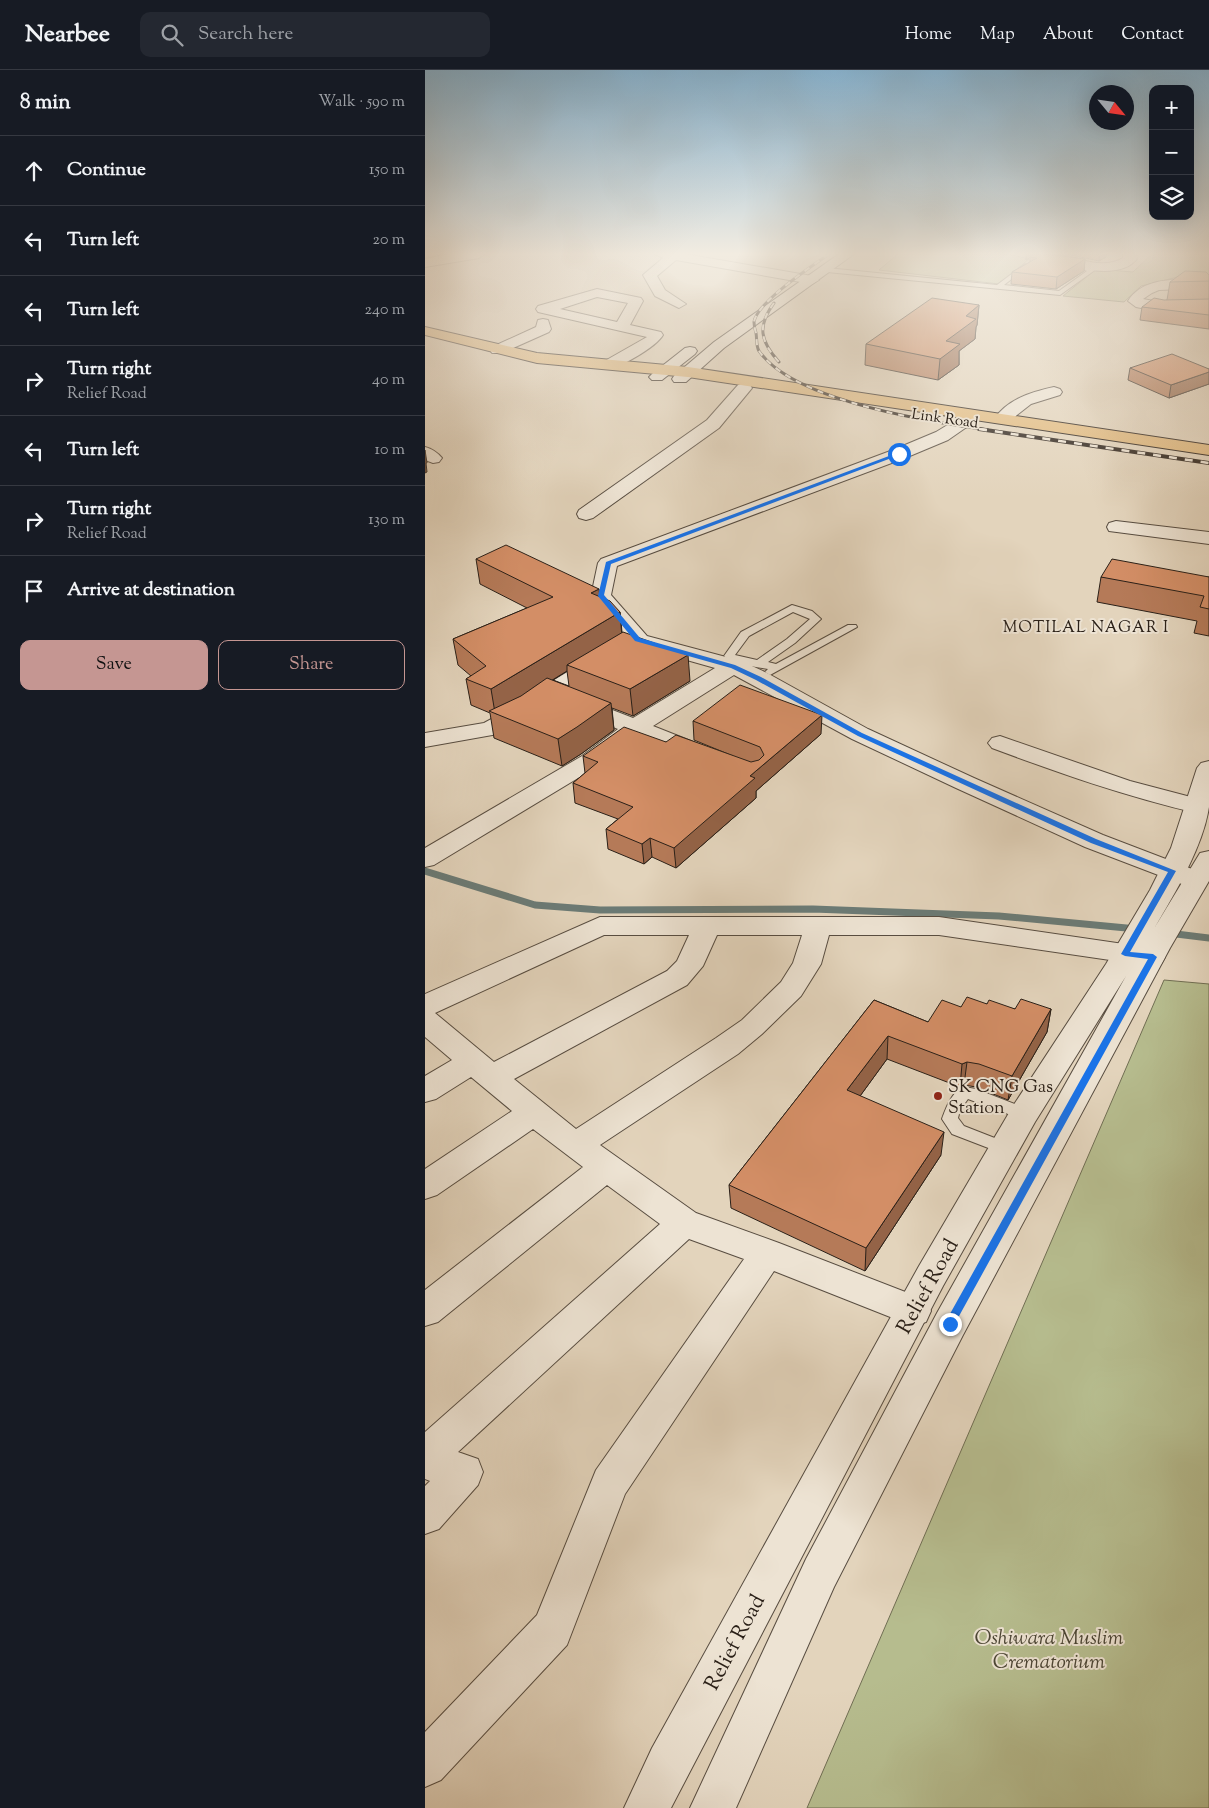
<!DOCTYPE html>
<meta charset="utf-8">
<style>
body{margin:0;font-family:"Sorts Mill Goudy",serif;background:#242831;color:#f1f3f6}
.controls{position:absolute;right:15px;top:15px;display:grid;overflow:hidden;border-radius:10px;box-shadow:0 5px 20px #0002}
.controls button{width:45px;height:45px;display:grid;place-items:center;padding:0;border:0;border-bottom:1px solid #363941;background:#171b24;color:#f1f3f6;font:25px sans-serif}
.compass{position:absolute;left:664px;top:15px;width:45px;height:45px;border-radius:50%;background:#171b24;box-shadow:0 5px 20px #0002;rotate:119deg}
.stop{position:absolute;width:15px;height:15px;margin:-11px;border:4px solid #1a73e8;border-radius:50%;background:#fff}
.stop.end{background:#1a73e8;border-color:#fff;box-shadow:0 1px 5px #0008}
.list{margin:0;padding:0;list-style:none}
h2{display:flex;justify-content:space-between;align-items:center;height:65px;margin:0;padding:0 20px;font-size:21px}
h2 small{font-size:16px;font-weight:400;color:#9ea1a6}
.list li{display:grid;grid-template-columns:32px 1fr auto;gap:15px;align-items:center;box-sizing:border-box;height:70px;padding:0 20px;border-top:1px solid #363941}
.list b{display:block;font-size:19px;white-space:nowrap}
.list p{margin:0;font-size:16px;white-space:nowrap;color:#9ea1a6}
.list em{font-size:16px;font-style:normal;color:#9ea1a6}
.actions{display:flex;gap:10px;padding:15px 20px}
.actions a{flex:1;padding:11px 0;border:1px solid #c59692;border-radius:10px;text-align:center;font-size:18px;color:#c59692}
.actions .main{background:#c59692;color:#111}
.icon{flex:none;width:28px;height:28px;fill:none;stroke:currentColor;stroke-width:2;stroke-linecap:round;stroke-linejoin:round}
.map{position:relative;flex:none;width:784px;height:1738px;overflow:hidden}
header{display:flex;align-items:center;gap:30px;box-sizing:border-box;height:70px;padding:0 25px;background:#171b24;border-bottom:1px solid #363941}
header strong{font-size:24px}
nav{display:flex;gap:28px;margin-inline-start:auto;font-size:18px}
.search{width:350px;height:45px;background:#242831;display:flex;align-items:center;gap:12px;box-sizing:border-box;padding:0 18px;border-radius:10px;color:#9ea1a6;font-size:19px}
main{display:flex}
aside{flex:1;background:#171b24}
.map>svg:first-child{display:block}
.green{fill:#b6bc8e;stroke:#706e53}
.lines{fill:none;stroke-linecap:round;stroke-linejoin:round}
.stream{stroke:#6b7b76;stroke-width:7}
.service-casing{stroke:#584d41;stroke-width:2}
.minor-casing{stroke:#584d41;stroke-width:2}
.tertiary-casing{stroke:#584d41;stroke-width:2}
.secondary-casing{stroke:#2a2018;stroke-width:2}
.primary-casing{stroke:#2a2018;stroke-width:2}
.service{fill:#ede3d3;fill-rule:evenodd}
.minor{fill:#ede3d3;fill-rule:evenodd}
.tertiary{fill:#ede3d3;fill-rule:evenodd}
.secondary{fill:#ede3d3;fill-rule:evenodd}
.primary{fill:#e2ba7e;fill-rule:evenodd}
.rail-far1-casing{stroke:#2a2018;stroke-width:3}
.rail-casing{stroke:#2a2018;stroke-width:4}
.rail-far1{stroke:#ede3d3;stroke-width:2;stroke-dasharray:6;stroke-linecap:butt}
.rail{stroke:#ede3d3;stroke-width:2.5;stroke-dasharray:8;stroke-linecap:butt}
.wall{fill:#b57a58;stroke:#2a2018;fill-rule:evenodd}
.shaded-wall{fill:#946347;stroke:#2a2018}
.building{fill:#d38e66;stroke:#2a2018}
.route{fill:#1a73e8}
.poi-dot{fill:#8f2418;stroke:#ede3d3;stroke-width:2}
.labels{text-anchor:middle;stroke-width:4;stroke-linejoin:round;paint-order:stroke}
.far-street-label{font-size:15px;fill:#2a2018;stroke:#ede3d3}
.far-neighbourhood-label{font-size:16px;letter-spacing:1px;fill:#2a2018;stroke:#ede3d3}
.poi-label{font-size:18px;fill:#2a2018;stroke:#ede3d3;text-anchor:start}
.near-street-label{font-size:21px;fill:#2a2018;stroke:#ede3d3}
.near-park-label{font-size:21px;font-style:italic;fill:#4d4736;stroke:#ede3d3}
</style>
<header>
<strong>Nearbee</strong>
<div class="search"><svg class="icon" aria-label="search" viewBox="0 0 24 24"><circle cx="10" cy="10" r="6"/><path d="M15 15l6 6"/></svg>Search here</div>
<nav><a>Home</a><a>Map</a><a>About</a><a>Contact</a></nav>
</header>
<main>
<aside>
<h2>8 min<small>Walk · 590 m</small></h2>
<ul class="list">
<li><svg class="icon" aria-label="ahead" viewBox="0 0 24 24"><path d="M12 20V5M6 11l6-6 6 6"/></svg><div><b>Continue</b></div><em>150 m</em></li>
<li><svg class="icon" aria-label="left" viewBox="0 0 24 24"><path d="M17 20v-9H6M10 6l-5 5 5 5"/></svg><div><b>Turn left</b></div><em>20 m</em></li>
<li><svg class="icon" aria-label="left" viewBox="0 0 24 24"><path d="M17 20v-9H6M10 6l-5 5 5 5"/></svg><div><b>Turn left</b></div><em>240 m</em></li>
<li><svg class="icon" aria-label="right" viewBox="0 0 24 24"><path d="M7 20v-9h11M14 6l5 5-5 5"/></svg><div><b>Turn right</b><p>Relief Road</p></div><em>40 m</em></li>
<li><svg class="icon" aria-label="left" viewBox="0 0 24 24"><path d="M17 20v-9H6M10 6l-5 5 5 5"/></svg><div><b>Turn left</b></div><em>10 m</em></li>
<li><svg class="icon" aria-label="right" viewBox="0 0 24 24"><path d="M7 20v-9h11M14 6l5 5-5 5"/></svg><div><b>Turn right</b><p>Relief Road</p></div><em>130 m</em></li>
<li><svg class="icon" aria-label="arrive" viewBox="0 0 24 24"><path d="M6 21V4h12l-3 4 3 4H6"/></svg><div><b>Arrive at destination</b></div></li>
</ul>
<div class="actions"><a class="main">Save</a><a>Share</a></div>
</aside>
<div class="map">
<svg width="784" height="1738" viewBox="0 0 784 1738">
<rect width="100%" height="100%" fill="#e3d4bc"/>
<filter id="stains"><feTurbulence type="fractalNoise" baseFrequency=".004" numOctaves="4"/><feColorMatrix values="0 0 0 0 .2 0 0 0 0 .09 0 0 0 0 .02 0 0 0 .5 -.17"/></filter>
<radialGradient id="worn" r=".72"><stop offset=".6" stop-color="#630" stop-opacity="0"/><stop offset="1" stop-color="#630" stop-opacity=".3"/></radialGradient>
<path class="green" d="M 473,184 L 582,184 L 604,189 L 574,214 L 454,200 Z
M 727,184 L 784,184 L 784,208 L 753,207 L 716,216 L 699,232 L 638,226 L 671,199 L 708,202 Z
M 739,910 L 784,914 L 784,1738 L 382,1738 Z"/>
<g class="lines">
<path class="stream" d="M 0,801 L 110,835 L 175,840 L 388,839 L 574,846 L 712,859
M 743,863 L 784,868"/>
<defs>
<path id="service" d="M 600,194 L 603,196 L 602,197 L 579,215 L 634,221 L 662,201 L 650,196 L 650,194 L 670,200 L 635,225 L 402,202 L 399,200 L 402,198 L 572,215 Z
M 367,535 L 387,541 L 396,549 L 370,573 L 343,592 L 351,594 L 423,555 L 431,555 L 432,557 L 345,605 L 340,602 L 343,599 C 329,596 309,596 299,586 L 316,562 ZM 368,542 L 385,549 L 362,569 L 332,590 L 310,585 L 324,566 Z
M 539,1017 L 551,1019 L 605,1040 L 607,1044 L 605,1048 L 599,1050 L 543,1029 L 535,1040 L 533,1048 L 539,1056 L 585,1074 L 587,1078 L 585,1082 L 579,1084 L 527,1064 L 517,1049 C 521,1038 527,1021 539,1017 Z"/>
<path id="minor" d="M 23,184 L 60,184 L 54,188 L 0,197 L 0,189 Z
M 230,184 L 260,184 L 387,206 L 394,210 L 387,214 L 251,190 L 232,206 L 240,220 L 261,234 L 254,238 L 230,226 L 218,205 L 238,188 Z
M 608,184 C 616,184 624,183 632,184 C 653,188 678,200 698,188 L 698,184 L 711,184 L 712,189 C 692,214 635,193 609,187 Z
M 784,210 L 784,218 L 734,220 L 727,223 L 718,229 L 745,234 L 784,232 L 784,240 L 737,242 L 711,237 L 703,231 C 720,205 756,210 784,210 Z
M 172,219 L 216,228 L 218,231 L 205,255 L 236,262 L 238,265 C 232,276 191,302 178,298 L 175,295 L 178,292 L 222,267 L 113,242 L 111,239 L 113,236 ZM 172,227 L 203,233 L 192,252 L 135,239 Z
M 118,249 L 123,250 L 126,259 L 124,262 L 77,283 L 67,283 L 65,280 L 67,277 L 111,257 L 113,250 Z
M 319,313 L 325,315 L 327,318 L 294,358 L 168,448 L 161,450 L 154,448 L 152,444 L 154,440 L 282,350 L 313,315 Z
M 629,317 L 635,319 L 637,322 L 635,325 L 606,334 L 583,352 L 571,352 L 569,349 C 583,329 606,322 629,317 Z
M 540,346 L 546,348 L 548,351 L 546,354 L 523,370 L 480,388 L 192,496 L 186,525 L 222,566 L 316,591 L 342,603 L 443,659 L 549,708 L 678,765 L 780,804 L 784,810 L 780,816 L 771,818 L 762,816 L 660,777 L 531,718 L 427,669 L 309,605 L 228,656 L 286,679 L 290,684 L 286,689 L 278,691 L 270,689 L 212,666 L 173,696 L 9,795 L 0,797 L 0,778 L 157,686 L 193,659 L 116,628 L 113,623 L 116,618 L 167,587 L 175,586 L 183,587 L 186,592 L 183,597 L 141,622 L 208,648 L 290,598 L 205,574 L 166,526 L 173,493 L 176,489 L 468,380 L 511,362 L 534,348 Z
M 0,377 C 7,379 12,382 17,388 L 14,392 L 8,393 L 0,390 Z
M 691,451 L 784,462 L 784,474 L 684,461 L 682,457 L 684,453 Z
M 100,633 L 108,635 L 111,640 L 108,645 L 73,664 L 0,677 L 0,663 L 59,653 L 92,635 Z
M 575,666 L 705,711 L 781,731 L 784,736 L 781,741 L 772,743 C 702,727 634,703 567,678 L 563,673 L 567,668 Z
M 175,847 L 514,847 L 726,878 L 736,880 L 740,887 L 736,894 L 726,896 L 514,865 L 404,865 L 396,894 L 376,926 L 337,964 L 313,984 L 175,1075 L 271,1143 L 354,1173 L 501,1230 L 506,1241 L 501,1252 L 488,1256 L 349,1201 L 200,1424 L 142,1575 L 16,1710 L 0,1717 L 0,1662 L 112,1545 L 171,1400 L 319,1189 L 264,1169 L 33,1382 L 53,1389 L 58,1402 L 53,1415 L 14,1459 L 0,1464 L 0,1416 L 5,1411 L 0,1409 L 0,1362 L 235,1154 L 182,1115 L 13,1252 L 0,1256 L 0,1220 L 158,1097 L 108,1059 L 12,1125 L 0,1129 L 0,1099 L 87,1041 L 46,1007 L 11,1029 L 0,1032 L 0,1006 L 27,990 L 0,967 L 0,924 ZM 179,865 L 264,865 L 252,891 L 242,901 L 69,992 L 10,943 ZM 292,865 L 377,865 L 368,893 L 356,912 L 317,950 L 291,968 L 151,1059 L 89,1009 L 262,915 L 278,896 Z"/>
<path id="tertiary" d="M 784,691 C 784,706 784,723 784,737 C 778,777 750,823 730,857 L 775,783 L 784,781 L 784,811 L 745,878 L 538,1265 L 409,1517 L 311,1738 L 265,1738 L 381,1489 L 512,1243 L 701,906 L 610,1052 L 518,1216 L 246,1738 L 199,1738 L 227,1678 L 494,1196 L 588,1036 L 681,894 L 725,820 L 746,778 L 772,698 L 776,693 Z"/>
<path id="secondary" d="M 414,184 L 429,184 L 299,278 L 261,312 L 249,312 L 247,309 L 249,306 L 289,272 Z
M 265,277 L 270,278 L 272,281 L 270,284 L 237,310 L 227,310 L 224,307 L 227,304 L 260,278 Z"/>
<path id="primary" d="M 0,257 L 112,283 L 263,297 L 784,375 L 784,385 L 263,307 L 112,293 L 0,265 Z"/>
</defs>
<use href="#service" class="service-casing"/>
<use href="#minor" class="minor-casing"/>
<use href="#tertiary" class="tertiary-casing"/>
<use href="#secondary" class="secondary-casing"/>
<use href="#primary" class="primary-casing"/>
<use href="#service" class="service"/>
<use href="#minor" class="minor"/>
<use href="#tertiary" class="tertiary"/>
<use href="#secondary" class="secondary"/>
<use href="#primary" class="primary"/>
<defs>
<path id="rail-far1" d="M 404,184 C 387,196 332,232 329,252 C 329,255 330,260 331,263 C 332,268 331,277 334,281 C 368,331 505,352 563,360
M 349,233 C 332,256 335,271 354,292"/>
<path id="rail" d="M 554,359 L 784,393"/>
</defs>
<use href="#rail-far1" class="rail-far1-casing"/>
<use href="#rail" class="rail-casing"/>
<use href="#rail-far1" class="rail-far1"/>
<use href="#rail" class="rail"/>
</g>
<path class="wall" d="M 601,184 L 607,184 L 607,186 L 660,189 L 659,201 L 631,219 L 586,214 L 587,202 L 605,192 L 605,187 L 601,190 Z
M 642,184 L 681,184 L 681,187 L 674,191 Z
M 784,205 L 784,259 L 715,250 L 717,237 L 742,230 L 745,212 Z
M 554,235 L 552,255 L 551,257 L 550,269 L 534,281 L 534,295 L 513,310 L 440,295 L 441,274 Z
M 705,298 L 784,299 L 784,314 L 744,328 L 703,310 Z
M 51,489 L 175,527 L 195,542 L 197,562 L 265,611 L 208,646 L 187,638 L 189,660 L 156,684 L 137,696 L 69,668 L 65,643 L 46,635 L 41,609 L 46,606 L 33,595 L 28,569 L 102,538 L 55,514 ZM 142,601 L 144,616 L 128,610 Z
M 676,507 L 784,507 L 784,566 L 769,563 L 772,551 L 672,532 Z
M 268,651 L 396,664 L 331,721 L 331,728 L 251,798 L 227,787 L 219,794 L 183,779 L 181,759 L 193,749 L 150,733 L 148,713 L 160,703 L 158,686 L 241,672 L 308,686 L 269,670 Z
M 449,930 L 503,952 L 536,937 L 562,934 L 590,939 L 626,939 L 622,962 L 583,1030 L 551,1017 L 539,1015 L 535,1017 L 462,989 L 435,1026 L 516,1085 L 440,1201 L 306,1138 L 304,1115 Z"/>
<path class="shaded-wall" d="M 602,184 L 607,184 L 607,186 L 601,190 Z
M 675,184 L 681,184 L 681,187 L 674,191 Z
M 660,189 L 659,201 L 631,219 L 632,207 Z
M 554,235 L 552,255 L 551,257 L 550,269 L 534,281 L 534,295 L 513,310 L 515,289 L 521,271 L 541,246 Z
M 784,302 L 784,314 L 744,328 L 746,315 Z
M 0,380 L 2,393 L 1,393 L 2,402 L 0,403 Z
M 174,519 L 177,544 L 166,523 Z
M 195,542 L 197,568 L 142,595 L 142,601 L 72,644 L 70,643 L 66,619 Z
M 263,585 L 265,611 L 208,646 L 205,619 Z
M 186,633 L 189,660 L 156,684 L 137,696 L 133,669 Z
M 397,645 L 396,664 L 331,721 L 331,728 L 251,798 L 249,778 L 325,706 Z
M 225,768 L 227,787 L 219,794 L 217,774 Z
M 626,939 L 622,962 L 583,1030 L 587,1006 Z
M 463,966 L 462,989 L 422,1044 L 422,1020 Z
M 542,992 L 539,1015 L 535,1017 L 537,994 Z
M 519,1062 L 516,1085 L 440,1201 L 441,1178 Z"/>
<path class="building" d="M 609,184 L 622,184 L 660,189 L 632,207 L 587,202 L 612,188 L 605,187 Z
M 760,201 L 781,202 L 784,205 L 784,211 L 745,212 Z
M 507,228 L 554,235 L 541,246 L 551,249 L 521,271 L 535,274 L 515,289 L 441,274 Z
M 729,228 L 739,230 L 784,229 L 784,245 L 717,237 Z
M 747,284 L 784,299 L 784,302 L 746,315 L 705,298 Z
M 81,475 L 174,519 L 166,523 L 185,531 L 195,542 L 66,619 L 41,609 L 61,596 L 28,569 L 128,527 L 51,489 Z
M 687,489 L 784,507 L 784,539 L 775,537 L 779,526 L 676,507 Z
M 198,562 L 263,585 L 205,619 L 142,595 Z
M 122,608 L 186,633 L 152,657 L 133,669 L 64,641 L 96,626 Z
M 315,615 L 397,645 L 325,706 L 330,708 L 249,778 L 225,768 L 217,774 L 181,759 L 208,737 L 148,713 L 173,692 L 158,686 L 199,657 L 241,672 L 251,665 L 326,692 L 334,690 L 339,685 L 335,677 L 268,651 Z
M 542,927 L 562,934 L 564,930 L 590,939 L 596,929 L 626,939 L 587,1006 L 554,994 L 542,992 L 537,994 L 463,966 L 422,1020 L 519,1062 L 441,1178 L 304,1115 L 449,930 L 503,952 L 517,930 L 536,937 Z"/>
<linearGradient id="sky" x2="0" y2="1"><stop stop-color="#87b5d4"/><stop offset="0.43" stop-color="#f2ece1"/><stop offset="1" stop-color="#f2ece1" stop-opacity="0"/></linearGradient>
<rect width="784" height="428" fill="url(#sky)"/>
<path class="route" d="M 472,383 L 477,384 L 186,494 L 179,525 L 215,568 L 310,595 L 336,607 L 437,663 L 671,769 L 751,801 L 705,882 L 728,884 L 732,887 L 528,1257 L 525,1258 L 519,1254 L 521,1251 L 723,889 L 700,886 L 696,884 L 743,802 L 666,773 L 433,666 L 331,610 L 306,598 L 210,571 L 173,526 L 181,492 Z"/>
<circle class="poi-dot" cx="513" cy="1026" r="5"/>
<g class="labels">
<g class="far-street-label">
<text transform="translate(520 348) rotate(8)" y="5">Link Road</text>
</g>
<g class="far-neighbourhood-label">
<text x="661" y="562">MOTILAL NAGAR I</text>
</g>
<g class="poi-label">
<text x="523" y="1022">SK CNG Gas<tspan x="523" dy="21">Station</tspan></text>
</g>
<g class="near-street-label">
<text transform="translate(502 1216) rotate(-61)" y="7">Relief Road</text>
<text transform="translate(309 1572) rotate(-62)" y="7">Relief Road</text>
</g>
<g class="near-park-label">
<text x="624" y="1574">Oshiwara Muslim<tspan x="624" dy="24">Crematorium</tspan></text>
</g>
</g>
<rect width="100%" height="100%" filter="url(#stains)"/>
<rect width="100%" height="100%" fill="url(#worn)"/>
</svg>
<div class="controls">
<button>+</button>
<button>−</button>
<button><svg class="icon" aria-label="layers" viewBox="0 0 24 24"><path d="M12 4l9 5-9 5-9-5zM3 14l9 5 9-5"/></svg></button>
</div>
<svg class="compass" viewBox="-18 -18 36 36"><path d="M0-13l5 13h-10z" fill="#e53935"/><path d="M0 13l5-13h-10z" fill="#9ea1a6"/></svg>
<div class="stop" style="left:474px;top:384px"></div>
<div class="stop end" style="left:525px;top:1254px"></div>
</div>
</main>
